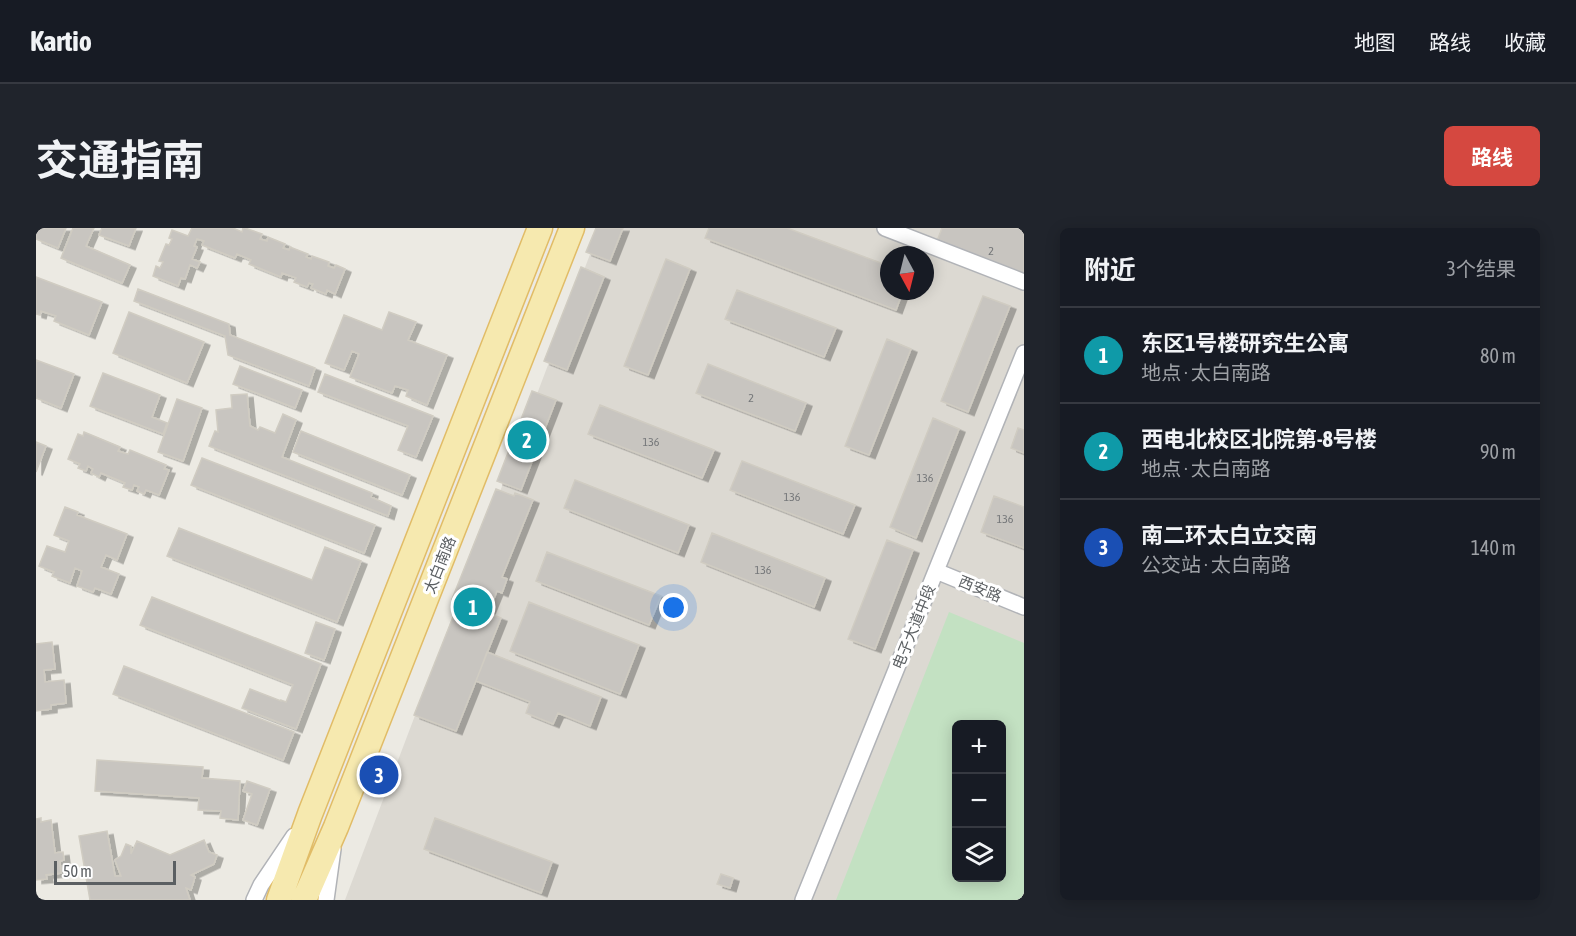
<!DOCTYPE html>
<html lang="zh">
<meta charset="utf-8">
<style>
body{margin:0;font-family:"Asap Condensed","Noto Sans SC",sans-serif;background:#20242c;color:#f1f3f6}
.controls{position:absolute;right:18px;bottom:18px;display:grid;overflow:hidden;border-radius:9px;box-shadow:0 3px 15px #0003}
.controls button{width:54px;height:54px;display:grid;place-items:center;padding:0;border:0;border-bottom:2px solid #363941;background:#171b24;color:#f1f3f6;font:30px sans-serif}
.compass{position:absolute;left:844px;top:18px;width:54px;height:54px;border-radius:50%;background:#171b24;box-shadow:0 3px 15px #0003;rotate:173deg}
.scale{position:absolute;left:18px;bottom:15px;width:122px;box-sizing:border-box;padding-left:6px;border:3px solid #5b5f62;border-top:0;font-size:16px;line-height:21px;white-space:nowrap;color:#5b5f62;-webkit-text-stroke:4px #fff;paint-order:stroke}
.you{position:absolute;left:638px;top:380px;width:21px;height:21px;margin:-15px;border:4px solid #fff;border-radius:50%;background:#1a73e8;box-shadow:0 0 0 9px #1a73e833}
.badge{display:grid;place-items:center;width:39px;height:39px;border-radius:50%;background:#d54840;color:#fff;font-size:20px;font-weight:700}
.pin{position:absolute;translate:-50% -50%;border:3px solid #fff;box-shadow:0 2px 6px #0006}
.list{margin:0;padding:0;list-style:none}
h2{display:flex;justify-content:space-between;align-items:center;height:78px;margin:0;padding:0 24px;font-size:26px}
h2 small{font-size:20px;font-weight:400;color:#9ea1a6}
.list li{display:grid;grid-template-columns:39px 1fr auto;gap:18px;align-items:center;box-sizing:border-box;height:96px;padding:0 24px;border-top:2px solid #363941}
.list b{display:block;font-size:22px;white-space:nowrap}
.list p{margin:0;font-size:20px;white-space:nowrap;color:#9ea1a6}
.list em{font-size:20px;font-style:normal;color:#9ea1a6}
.icon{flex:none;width:33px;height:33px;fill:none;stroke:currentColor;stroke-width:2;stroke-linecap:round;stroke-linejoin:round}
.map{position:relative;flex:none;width:988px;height:672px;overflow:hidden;border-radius:9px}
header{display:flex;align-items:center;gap:36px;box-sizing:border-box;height:84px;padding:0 30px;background:#171b24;border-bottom:2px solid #363941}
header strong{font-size:28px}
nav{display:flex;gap:33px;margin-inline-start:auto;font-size:21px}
.intro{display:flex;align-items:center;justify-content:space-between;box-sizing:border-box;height:144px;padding:0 36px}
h1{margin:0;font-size:42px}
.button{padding:15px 27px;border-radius:9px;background:#d54840;color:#fff;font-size:21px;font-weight:700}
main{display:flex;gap:36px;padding:0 36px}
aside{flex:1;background:#171b24;border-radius:9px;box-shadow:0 3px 15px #0003}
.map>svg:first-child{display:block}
.education{fill:#dcd9d2;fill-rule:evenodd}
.green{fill:#c3e1c2;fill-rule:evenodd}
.building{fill:#c8c5c0;stroke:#d0ccc2;stroke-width:1.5;filter:url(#shadow)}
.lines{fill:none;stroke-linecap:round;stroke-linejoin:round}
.street-casing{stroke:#b1b3b7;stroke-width:18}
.primary-casing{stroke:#e1bc67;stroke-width:27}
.street{stroke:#fff;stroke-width:15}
.primary{stroke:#f6e9af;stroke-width:24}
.labels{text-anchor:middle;stroke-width:6;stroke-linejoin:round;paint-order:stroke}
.number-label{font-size:12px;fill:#76787a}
.street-label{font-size:15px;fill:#5b5f62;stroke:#fff}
</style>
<header>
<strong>Kartio</strong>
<nav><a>地图</a><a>路线</a><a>收藏</a></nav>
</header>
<div class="intro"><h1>交通指南</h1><a class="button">路线</a></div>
<main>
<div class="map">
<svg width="988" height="672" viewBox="0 0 988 672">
<defs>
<filter id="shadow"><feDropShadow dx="6" dy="3.5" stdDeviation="0" flood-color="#0004"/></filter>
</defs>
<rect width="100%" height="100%" fill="#eceae3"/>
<path class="education" d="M 564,0 L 988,0 L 988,672 L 309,672 ZM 853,27 L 889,27 L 889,63 L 853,63 ZM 921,496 L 966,496 L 966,650 L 921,650 Z"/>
<path class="green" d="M 913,384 L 988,415 L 988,672 L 800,672 ZM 921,496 L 966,496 L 966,650 L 921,650 Z"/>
<path class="building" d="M 0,0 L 30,0 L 22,20 L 0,11 Z
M 37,0 L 58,0 L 50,18 L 94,37 L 86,55 L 25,30 Z
M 66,0 L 100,0 L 93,18 L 63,7 Z
M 156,0 L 197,0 L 206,4 L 207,0 L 209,0 L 226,6 L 224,11 L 231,13 L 232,9 L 249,16 L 247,20 L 253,22 L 254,19 L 272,26 L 270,29 L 275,31 L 276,28 L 293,34 L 292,38 L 298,40 L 300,37 L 309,41 L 299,66 L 291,62 L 290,66 L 275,60 L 277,56 L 273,55 L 271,59 L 258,54 L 260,50 L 246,45 L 245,49 L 213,36 L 215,32 L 201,26 L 199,30 L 166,17 L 168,13 L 161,11 L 158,18 L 161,19 L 156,31 L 164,34 L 161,40 L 154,37 L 149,51 L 145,50 L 142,58 L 117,48 L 120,38 L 124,40 L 127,34 L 123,33 L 130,16 L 133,17 L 136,11 L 133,10 L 136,2 L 152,8 Z
M 560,0 L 587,0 L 574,33 L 550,24 Z
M 673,0 L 751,0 L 853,38 L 853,63 L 867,63 L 860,82 L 669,10 Z
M 906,0 L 988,0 L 988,46 L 901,13 Z
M 630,31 L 654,41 L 612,147 L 588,138 Z
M 545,39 L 568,49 L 531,142 L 508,133 Z
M 0,49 L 66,74 L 53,107 L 18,93 L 20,88 L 5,83 L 4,87 L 0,86 Z
M 102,61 L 193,96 L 194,107 L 279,140 L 273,158 L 192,127 L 189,108 L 98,73 Z
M 701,62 L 800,100 L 788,129 L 689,91 Z
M 947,68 L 974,78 L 932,184 L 905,173 Z
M 93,84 L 168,114 L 151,155 L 77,125 Z
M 353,84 L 380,94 L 372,112 L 411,127 L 391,177 L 370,168 L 372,162 L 359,158 L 356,165 L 314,149 L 323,126 L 316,123 L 308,142 L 289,135 L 308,87 L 346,102 Z
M 851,111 L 875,121 L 833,227 L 809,218 Z
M 0,132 L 38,146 L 25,180 L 0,170 Z
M 672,136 L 770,175 L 759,203 L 660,165 Z
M 204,138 L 266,162 L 259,180 L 197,156 Z
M 67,145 L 124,167 L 116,189 L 131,195 L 127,206 L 54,178 Z
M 289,146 L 397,188 L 380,229 L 362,222 L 372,198 L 282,164 Z
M 496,163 L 520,172 L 485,262 L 461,253 Z
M 211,166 L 214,198 L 222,202 L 224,199 L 239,205 L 247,186 L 260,192 L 246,229 L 336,265 L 335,269 L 355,278 L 352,288 L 173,218 L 179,203 L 182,204 L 180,182 L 196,180 L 195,167 Z
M 141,171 L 166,180 L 147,233 L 122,224 Z
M 564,177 L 678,222 L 666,250 L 552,206 Z
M 897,190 L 923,201 L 880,310 L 854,299 Z
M 982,200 L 988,202 L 988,225 L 975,220 Z
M 265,203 L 374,247 L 366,267 L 257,224 Z
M 48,204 L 84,219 L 82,223 L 92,226 L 94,222 L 130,237 L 128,241 L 133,242 L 123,267 L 110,262 L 108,266 L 101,263 L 103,259 L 98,257 L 96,262 L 87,259 L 89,255 L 65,245 L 63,249 L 55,245 L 57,241 L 52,238 L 50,243 L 42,240 L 44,236 L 32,231 L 42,206 L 47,208 Z
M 0,214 L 10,218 L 0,244 Z
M 166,230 L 339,297 L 328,325 L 155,257 Z
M 706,233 L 819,277 L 807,306 L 694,262 Z
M 539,252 L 653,297 L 642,325 L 528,280 Z
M 460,261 L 478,268 L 479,265 L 497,272 L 466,349 L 471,351 L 466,365 L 461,363 L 452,385 L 465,390 L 420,503 L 378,487 L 423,374 L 416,371 Z
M 958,268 L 988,279 L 988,320 L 945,304 Z
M 29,279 L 42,284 L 41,287 L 91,306 L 81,332 L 70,327 L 65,339 L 83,346 L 75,366 L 59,360 L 57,364 L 41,358 L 46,343 L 39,340 L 34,355 L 16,348 L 18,344 L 3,338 L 11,318 L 29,324 L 33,313 L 18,307 Z
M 143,300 L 276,352 L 289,319 L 325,333 L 301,394 L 131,328 Z
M 676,305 L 789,350 L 778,379 L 665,334 Z
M 851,312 L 877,322 L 839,421 L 812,411 Z
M 511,324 L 625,368 L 613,397 L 500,353 Z
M 116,369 L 285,436 L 260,501 L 206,480 L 214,461 L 245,473 L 245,472 L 250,474 L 257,457 L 104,397 Z
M 493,374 L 603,417 L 584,466 L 474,423 Z
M 280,394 L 299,401 L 288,432 L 269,425 Z
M 16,414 L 19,441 L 8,442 L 9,454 L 28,452 L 30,475 L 15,477 L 15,481 L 0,483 L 0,416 Z
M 451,424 L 565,469 L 554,498 L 522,485 L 517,496 L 490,485 L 494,474 L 440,453 Z
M 88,438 L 258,504 L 247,532 L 77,466 Z
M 61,532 L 167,539 L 166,550 L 204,553 L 202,592 L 184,590 L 185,583 L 162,582 L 163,570 L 59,563 Z
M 211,553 L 234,561 L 221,597 L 207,592 L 216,566 L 207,563 Z
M 5,590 L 5,594 L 15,592 L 19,625 L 27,624 L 28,632 L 24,633 L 25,645 L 10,647 L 11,651 L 0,652 L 0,591 Z
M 399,590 L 516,634 L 505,665 L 388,621 Z
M 71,603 L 79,648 L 85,648 L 79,632 L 85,628 L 90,616 L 95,618 L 95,626 L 101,613 L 134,627 L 168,612 L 173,624 L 181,627 L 178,636 L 155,647 L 159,649 L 155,662 L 150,660 L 154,672 L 54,672 L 43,608 Z
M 685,646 L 697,650 L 694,660 L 681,656 Z"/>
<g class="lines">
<defs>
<path id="street" d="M 849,0 L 988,54
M 900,343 L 988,379
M 218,672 L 225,657 L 258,608
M 290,672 L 297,621
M 767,672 L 988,125"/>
<path id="primary" d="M 243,672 L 274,586 L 504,0
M 268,672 L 300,599 L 536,0"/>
</defs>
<use href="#street" class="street-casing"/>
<use href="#primary" class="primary-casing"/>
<use href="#street" class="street"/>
<use href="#primary" class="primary"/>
</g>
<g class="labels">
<g class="number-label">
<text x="955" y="27">2</text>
<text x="715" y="174">2</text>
<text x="615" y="218">136</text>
<text x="889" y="254">136</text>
<text x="756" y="273">136</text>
<text x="969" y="295">136</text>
<text x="727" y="346">136</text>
</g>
<g class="street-label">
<text transform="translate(404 337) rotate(-68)" y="5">太白南路</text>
<text transform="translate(944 361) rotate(22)" y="5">西安路</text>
<text transform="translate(878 399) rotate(-68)" y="5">电子大道中段</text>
</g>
</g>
</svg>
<div class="controls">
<button>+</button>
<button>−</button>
<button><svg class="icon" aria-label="layers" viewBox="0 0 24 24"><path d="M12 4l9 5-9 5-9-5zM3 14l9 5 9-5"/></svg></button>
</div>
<svg class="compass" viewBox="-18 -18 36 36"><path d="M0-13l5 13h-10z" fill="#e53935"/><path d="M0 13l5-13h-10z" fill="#9ea1a6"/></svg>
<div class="scale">50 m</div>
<div class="you"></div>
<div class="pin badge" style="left:437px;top:379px;background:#0f9aa8">1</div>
<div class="pin badge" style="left:491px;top:212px;background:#0f9aa8">2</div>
<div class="pin badge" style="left:343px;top:547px;background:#1a4fb4">3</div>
</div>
<aside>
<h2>附近<small>3个结果</small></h2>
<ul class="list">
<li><span class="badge" style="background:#0f9aa8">1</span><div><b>东区1号楼研究生公寓</b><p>地点 · 太白南路</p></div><em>80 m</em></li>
<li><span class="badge" style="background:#0f9aa8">2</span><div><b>西电北校区北院第-8号楼</b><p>地点 · 太白南路</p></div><em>90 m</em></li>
<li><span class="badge" style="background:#1a4fb4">3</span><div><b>南二环太白立交南</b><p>公交站 · 太白南路</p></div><em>140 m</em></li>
</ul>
</aside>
</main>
